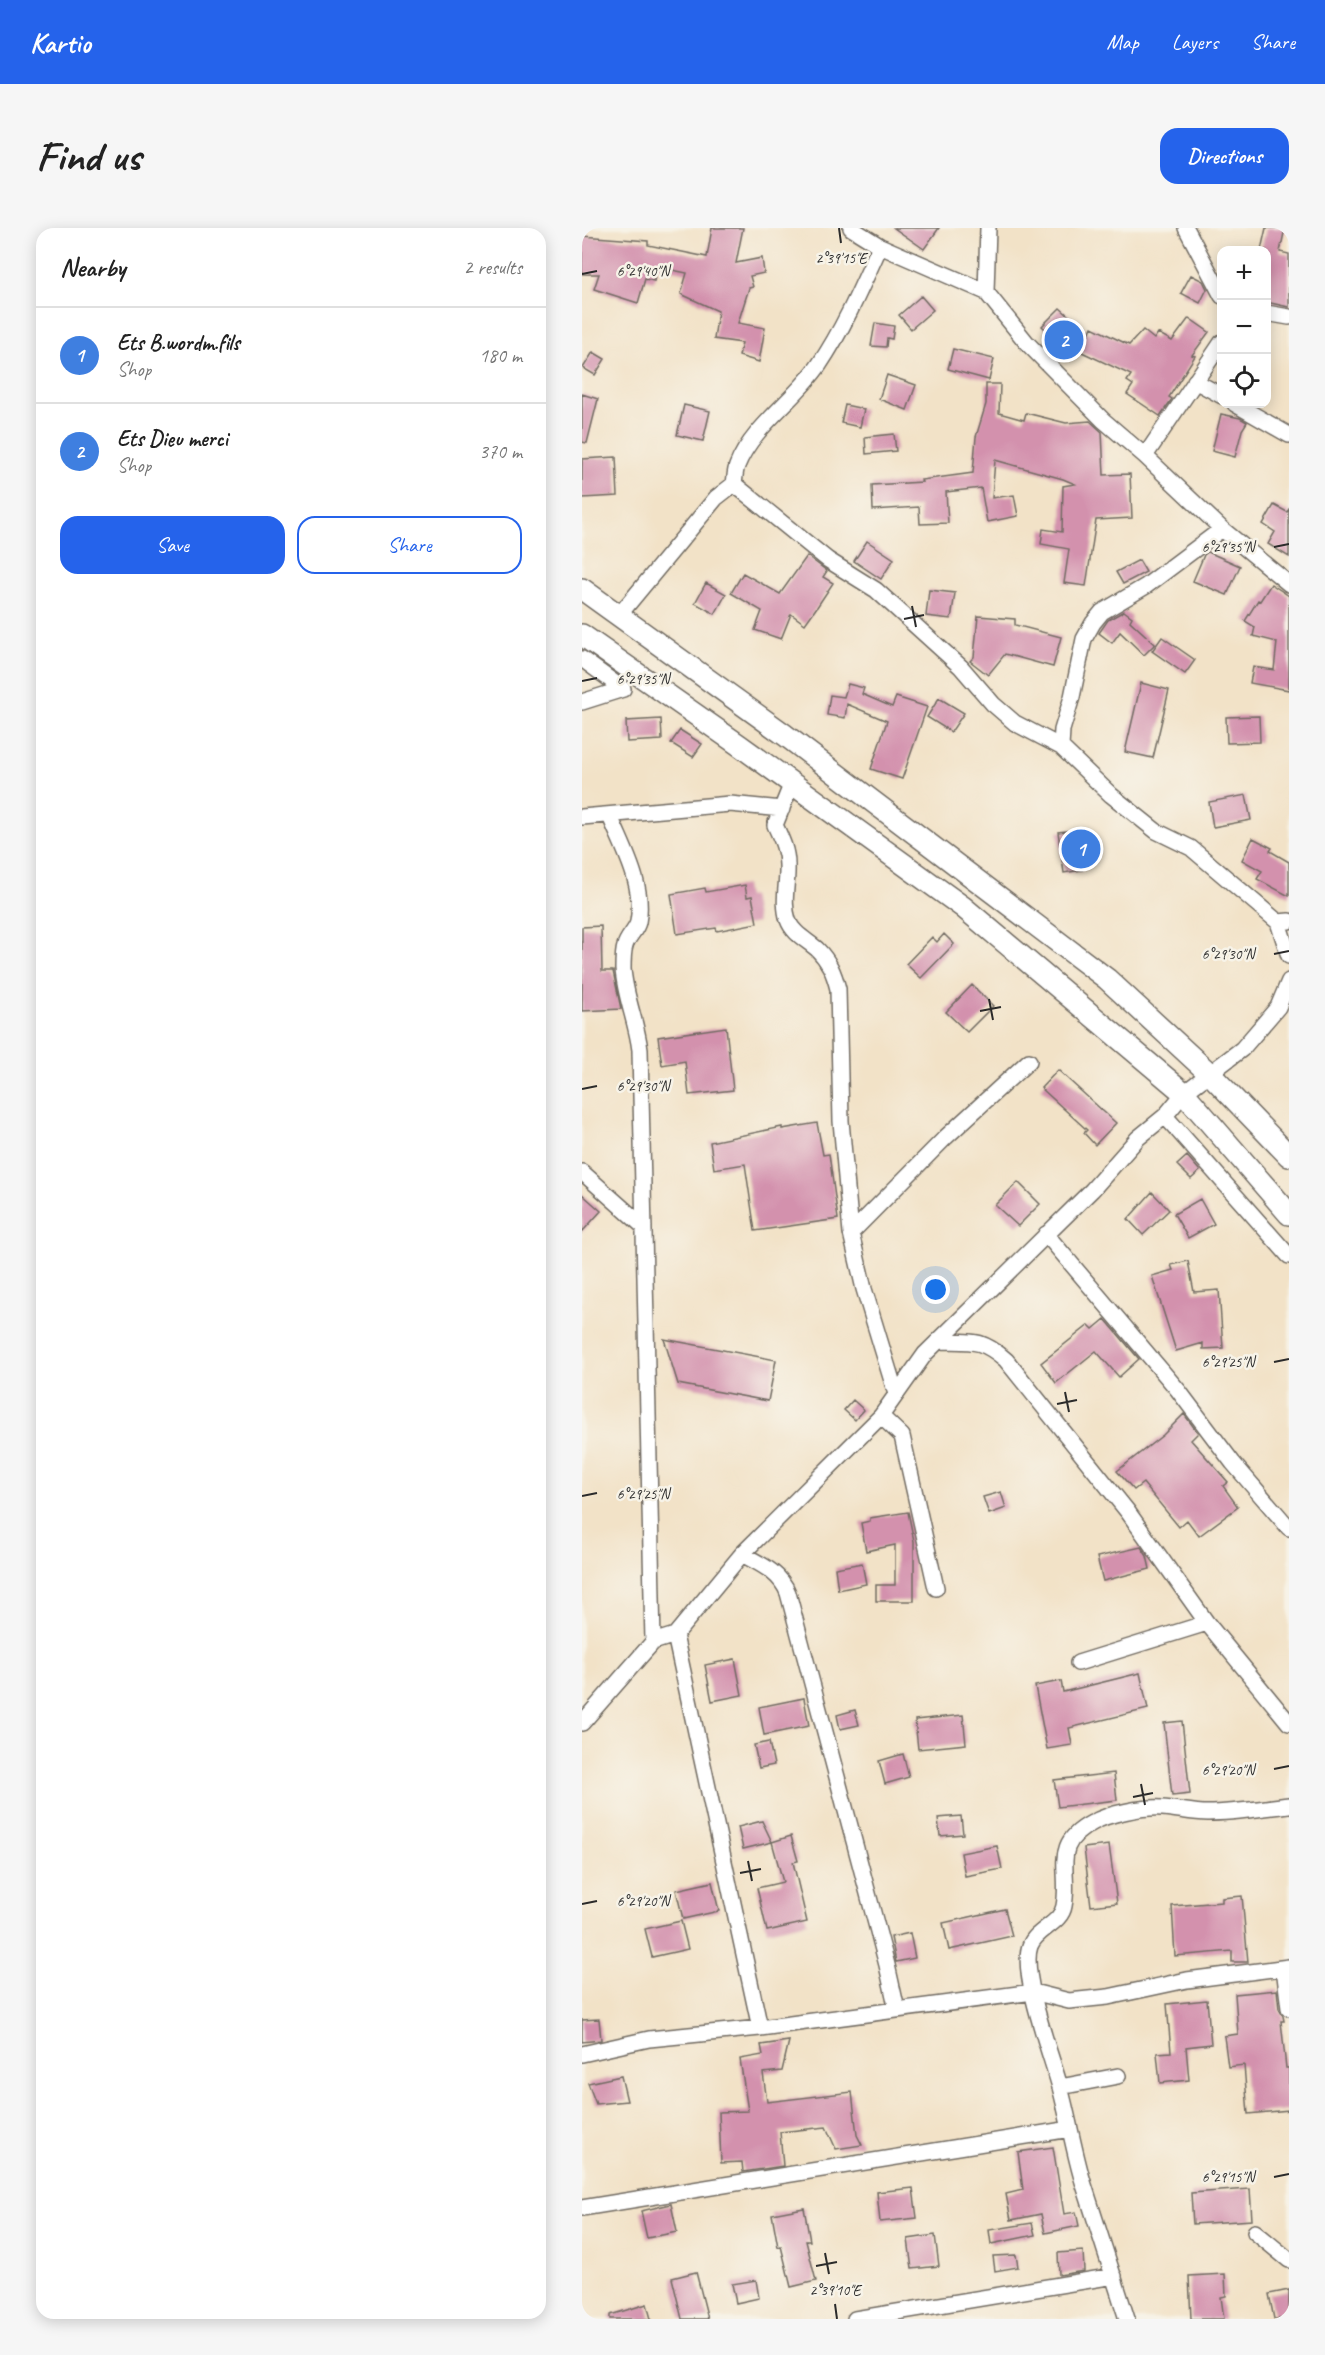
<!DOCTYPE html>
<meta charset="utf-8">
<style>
body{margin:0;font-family:Caveat,sans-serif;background:#f6f6f6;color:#222}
.controls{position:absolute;right:18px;top:18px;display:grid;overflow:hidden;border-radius:12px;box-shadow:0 3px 15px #0003}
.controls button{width:54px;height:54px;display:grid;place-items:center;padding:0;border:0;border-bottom:2px solid #e0e0e0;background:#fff;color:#222;font:30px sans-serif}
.you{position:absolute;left:354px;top:1062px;width:21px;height:21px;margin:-15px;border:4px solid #fff;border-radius:50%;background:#1a73e8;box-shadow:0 0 0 9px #1a73e833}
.badge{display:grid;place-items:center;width:39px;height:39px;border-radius:50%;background:#2563eb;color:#fff;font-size:20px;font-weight:700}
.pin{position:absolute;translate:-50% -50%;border:3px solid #fff;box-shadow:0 2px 6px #0006}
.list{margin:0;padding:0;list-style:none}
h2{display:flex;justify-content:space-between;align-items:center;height:78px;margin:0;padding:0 24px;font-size:26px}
h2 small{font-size:20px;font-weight:400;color:#767676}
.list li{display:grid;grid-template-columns:39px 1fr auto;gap:18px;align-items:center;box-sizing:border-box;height:96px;padding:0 24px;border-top:2px solid #e0e0e0}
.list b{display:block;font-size:22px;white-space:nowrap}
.list p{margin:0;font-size:20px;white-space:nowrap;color:#767676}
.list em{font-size:20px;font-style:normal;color:#767676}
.actions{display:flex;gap:12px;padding:18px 24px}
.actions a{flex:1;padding:14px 0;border:2px solid #2563eb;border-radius:18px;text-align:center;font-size:21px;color:#2563eb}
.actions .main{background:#2563eb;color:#fff}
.icon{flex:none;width:33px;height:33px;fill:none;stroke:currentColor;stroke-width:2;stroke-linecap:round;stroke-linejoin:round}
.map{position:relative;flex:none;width:707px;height:2091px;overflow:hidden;border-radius:18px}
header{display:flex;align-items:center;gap:36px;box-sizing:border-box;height:84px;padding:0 30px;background:#2563eb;color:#fff}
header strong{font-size:28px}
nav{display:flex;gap:33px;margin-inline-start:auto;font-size:21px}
.intro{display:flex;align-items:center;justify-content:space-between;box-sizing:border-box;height:144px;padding:0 36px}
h1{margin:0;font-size:42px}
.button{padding:15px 27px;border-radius:18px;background:#2563eb;color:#fff;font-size:21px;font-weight:700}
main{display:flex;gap:36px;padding:0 36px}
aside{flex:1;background:#fff;border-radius:18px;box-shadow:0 3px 15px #0003}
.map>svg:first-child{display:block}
.building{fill:#d391ad}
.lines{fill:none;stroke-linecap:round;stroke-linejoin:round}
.street-casing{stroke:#716b62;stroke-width:18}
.secondary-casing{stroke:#716b62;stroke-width:24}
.street{stroke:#fff;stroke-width:15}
.secondary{stroke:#fff;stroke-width:21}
.ticks{fill:none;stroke:#2b2b2b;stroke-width:2}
.ticks-label{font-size:15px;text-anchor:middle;fill:#2b2b2b;stroke:#f7f3e8;stroke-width:5;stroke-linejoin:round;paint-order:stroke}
</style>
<header>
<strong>Kartio</strong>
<nav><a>Map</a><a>Layers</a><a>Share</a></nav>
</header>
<div class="intro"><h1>Find us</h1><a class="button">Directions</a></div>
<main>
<aside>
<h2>Nearby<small>2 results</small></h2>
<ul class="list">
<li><span class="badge" style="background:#3f7fe0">1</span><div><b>Ets B.wordm.fils</b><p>Shop</p></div><em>180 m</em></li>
<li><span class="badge" style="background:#3f7fe0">2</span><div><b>Ets Dieu merci</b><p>Shop</p></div><em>370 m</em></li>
</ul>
<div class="actions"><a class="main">Save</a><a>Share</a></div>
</aside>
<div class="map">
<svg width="707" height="2091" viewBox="0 0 707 2091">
<rect width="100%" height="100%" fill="#f7f3e8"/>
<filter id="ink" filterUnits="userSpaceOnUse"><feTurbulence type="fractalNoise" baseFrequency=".0167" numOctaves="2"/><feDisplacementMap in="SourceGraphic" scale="12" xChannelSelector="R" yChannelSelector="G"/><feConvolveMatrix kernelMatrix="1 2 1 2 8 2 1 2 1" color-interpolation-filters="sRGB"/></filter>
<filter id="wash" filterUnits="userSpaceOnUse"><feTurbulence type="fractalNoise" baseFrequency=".008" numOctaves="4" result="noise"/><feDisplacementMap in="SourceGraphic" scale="24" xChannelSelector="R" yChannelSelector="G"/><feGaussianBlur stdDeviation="1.35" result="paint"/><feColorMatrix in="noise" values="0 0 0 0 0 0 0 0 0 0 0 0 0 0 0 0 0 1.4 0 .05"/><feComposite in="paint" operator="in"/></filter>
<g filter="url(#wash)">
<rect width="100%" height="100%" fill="#f2e2c7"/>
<g id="blocks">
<path class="building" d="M 130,0 L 161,0 L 154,35 L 180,30 L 182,45 L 168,48 L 171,59 L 167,60 L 156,95 L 183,100 L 177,134 L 157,128 L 160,115 L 132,111 L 136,83 L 99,66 L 105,45 L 75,39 L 72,53 L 63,51 L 56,75 L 12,61 L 17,46 L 0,46 L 0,8 L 66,13 L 66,17 L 125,29 Z
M 312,0 L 357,0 L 342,21 Z
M 684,0 L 703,0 L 698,24 L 707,26 L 707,79 L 684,74 L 684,22 L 679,22 Z
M 609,47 L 621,53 L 625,61 L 618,75 L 599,65 Z
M 339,68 L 351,82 L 329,101 L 317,87 Z
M 478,80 L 507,106 L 510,99 L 547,117 L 561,102 L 572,111 L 576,105 L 590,113 L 607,90 L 627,104 L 610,127 L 613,128 L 587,169 L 590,171 L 578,188 L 545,166 L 551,157 L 545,153 L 549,147 L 487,118 L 484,121 L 460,98 Z
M 293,95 L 312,98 L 310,111 L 305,110 L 304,119 L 289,118 Z
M 371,121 L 412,131 L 407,152 L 366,141 Z
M 11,124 L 23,131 L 13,147 L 1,140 Z
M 305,147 L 334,157 L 325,182 L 297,171 Z
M 404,156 L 418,156 L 417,185 L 442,192 L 444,185 L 484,195 L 508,193 L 520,204 L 522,247 L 548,246 L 550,290 L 514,292 L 504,358 L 482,355 L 487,321 L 459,316 L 461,301 L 480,304 L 481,258 L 493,256 L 481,251 L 413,232 L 410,270 L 432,267 L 436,288 L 405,294 L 399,260 L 364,264 L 366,295 L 338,296 L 337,279 L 291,282 L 290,257 L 340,254 L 339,252 L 391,245 L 394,209 L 404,176 Z
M 0,166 L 16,171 L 5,215 L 0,214 Z
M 102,177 L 128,183 L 121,213 L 95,207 Z
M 263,177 L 282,181 L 278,199 L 259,195 Z
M 639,186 L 658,190 L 665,194 L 660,202 L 653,229 L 630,223 Z
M 312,206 L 314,223 L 284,226 L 283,209 Z
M 34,229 L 36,268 L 0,270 L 0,231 Z
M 692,277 L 705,284 L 707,281 L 707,329 L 686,316 L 693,304 L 681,296 Z
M 285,313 L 312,331 L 299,351 L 272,333 Z
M 626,324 L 658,338 L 645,367 L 611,353 L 622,327 Z
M 225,328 L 245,343 L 241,349 L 251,355 L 235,379 L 223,396 L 209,386 L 199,411 L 173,402 L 180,383 L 149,365 L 161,345 L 198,366 Z
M 557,332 L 564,344 L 541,356 L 534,344 Z
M 124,355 L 144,366 L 133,386 L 113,375 Z
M 689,356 L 707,368 L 707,462 L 668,455 L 671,439 L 692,442 L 695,414 L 671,408 L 673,399 L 663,393 L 676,372 L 678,373 Z
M 347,362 L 373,365 L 369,391 L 344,388 Z
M 542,383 L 550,389 L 548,393 L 573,416 L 562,427 L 538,404 L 530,415 L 517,405 L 526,392 Z
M 396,388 L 433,391 L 433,397 L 479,409 L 471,439 L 423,426 L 406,447 L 388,433 L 392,429 Z
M 580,409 L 613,432 L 603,446 L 570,423 Z
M 559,455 L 587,462 L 571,530 L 543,524 Z
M 266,456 L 282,460 L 280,466 L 310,479 L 314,469 L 345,479 L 320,551 L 289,541 L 305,493 L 265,476 L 263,490 L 245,487 L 248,467 L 262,469 Z
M 357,470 L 382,485 L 369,504 L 345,489 Z
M 677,488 L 678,514 L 645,515 L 644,489 Z
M 79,491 L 80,512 L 45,514 L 44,493 Z
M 98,502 L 120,516 L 111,529 L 89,515 Z
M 664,567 L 669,592 L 631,599 L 627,574 Z
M 494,602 L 500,642 L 482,645 L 476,604 Z
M 671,610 L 690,620 L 688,623 L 707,634 L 707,668 L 675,651 L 680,643 L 660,632 Z
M 163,657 L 165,669 L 170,668 L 175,695 L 135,703 L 134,700 L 95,706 L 89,666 L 123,660 L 124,664 Z
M 19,698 L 20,743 L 31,743 L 39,781 L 0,783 L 0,699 Z
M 362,706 L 372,716 L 339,750 L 324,736 L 350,709 L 355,714 Z
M 390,757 L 411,778 L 385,804 L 364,784 Z
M 144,799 L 151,862 L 107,867 L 103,833 L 80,837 L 76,809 Z
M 476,842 L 534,895 L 513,917 L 502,905 L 505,902 L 459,860 Z
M 235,895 L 241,927 L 247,926 L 256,991 L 173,1003 L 163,936 L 132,941 L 128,914 L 200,899 L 200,901 Z
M 605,928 L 618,943 L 609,951 L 595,937 Z
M 436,954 L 458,976 L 436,998 L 413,977 Z
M 570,964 L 587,982 L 561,1007 L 546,991 Z
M 0,966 L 19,983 L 0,1004 Z
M 618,971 L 632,996 L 606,1010 L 592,986 Z
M 606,1033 L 612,1064 L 637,1062 L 641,1120 L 621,1121 L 621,1115 L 594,1123 L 570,1048 L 591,1042 L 589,1037 Z
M 523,1091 L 557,1131 L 537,1149 L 514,1123 L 474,1155 L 459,1135 L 507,1097 L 511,1101 Z
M 82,1111 L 194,1132 L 186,1173 L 96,1156 Z
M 271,1172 L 282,1182 L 273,1192 L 262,1182 Z
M 602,1186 L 616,1205 L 609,1212 L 646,1254 L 641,1258 L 656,1279 L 617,1308 L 605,1292 L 597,1299 L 561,1255 L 552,1262 L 535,1243 L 581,1207 Z
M 419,1264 L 424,1280 L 407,1286 L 401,1269 Z
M 326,1284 L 332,1313 L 332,1373 L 294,1373 L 294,1357 L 313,1357 L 313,1317 L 284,1323 L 279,1295 L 288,1293 L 288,1290 Z
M 559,1319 L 565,1328 L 568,1341 L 521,1353 L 515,1329 Z
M 280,1335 L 284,1356 L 256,1362 L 253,1340 Z
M 153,1431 L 160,1467 L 130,1473 L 123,1437 Z
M 558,1445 L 566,1481 L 487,1500 L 490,1517 L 465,1521 L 453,1458 L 479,1453 L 481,1464 Z
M 222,1470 L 227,1498 L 182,1507 L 177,1479 Z
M 273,1482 L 277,1497 L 258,1501 L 255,1487 Z
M 381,1487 L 384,1516 L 336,1521 L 333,1492 Z
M 600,1493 L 608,1566 L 590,1568 L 582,1495 Z
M 187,1514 L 192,1537 L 177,1540 L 172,1517 Z
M 321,1526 L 327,1549 L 303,1556 L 297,1533 Z
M 532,1545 L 535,1572 L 476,1579 L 472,1552 Z
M 379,1588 L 381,1606 L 358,1608 L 356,1590 Z
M 180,1593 L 190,1614 L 161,1621 L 156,1599 Z
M 209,1608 L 216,1633 L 211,1634 L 225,1694 L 185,1703 L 175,1660 L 201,1654 L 190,1614 Z
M 527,1617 L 535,1675 L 509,1678 L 502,1620 Z
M 415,1618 L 420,1641 L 383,1648 L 379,1625 Z
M 130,1654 L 137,1683 L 101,1691 L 94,1662 Z
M 660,1668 L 666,1734 L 650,1734 L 650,1723 L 593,1728 L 590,1678 L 640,1674 L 640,1670 Z
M 423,1681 L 430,1708 L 367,1722 L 361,1695 Z
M 99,1693 L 106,1721 L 70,1729 L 63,1701 Z
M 328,1705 L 333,1730 L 314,1734 L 309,1709 Z
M 695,1762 L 697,1781 L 701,1788 L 702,1793 L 699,1793 L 704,1840 L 707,1840 L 707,1882 L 666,1886 L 662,1837 L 646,1839 L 642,1808 L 656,1806 L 653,1766 Z
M 625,1772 L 629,1816 L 604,1819 L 607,1852 L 578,1855 L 575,1825 L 589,1824 L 585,1776 Z
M 17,1791 L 19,1812 L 0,1814 L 0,1792 Z
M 207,1813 L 200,1843 L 181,1845 L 185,1874 L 270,1864 L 275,1907 L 280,1917 L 254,1921 L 244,1899 L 198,1904 L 201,1938 L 161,1944 L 160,1934 L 139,1935 L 137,1884 L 166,1883 L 158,1831 L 181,1827 L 179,1817 Z
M 39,1848 L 45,1873 L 14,1876 L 6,1855 Z
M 471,1919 L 482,1986 L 494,1984 L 497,1998 L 463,2005 L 459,1986 L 429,1992 L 424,1966 L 441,1962 L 436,1924 Z
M 331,1960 L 335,1990 L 298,1994 L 295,1964 Z
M 668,1961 L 670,1992 L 611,1996 L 609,1965 Z
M 89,1976 L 95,2004 L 65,2010 L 59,1983 Z
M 222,1980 L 228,2013 L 224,2013 L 234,2053 L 209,2059 L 199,2018 L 196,2019 L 190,1986 Z
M 450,1995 L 453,2007 L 409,2016 L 407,2002 Z
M 353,2007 L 357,2038 L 330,2041 L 326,2011 Z
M 501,2023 L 502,2043 L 477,2047 L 476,2025 Z
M 434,2027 L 436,2039 L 413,2043 L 411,2028 Z
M 114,2044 L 126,2091 L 100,2091 L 90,2050 Z
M 643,2046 L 644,2068 L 639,2069 L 642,2091 L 609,2091 L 607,2048 Z
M 174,2052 L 177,2070 L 154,2075 L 150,2056 Z
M 707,2062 L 707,2091 L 692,2091 L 687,2066 Z
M 65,2076 L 69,2091 L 28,2091 L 28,2087 Z"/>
</g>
</g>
<g filter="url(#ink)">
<use href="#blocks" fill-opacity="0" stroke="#716b62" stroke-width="1.5"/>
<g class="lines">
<defs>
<path id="street" d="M 269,0 L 298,18 L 404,64 L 445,115 L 521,192 L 563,228 L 640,301 L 707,356
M 604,0 L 640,68
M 404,64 L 406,0
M 684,85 L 707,89
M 613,153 L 640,168
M 653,176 L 707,207
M 563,228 L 640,114
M 152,256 L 246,332 L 294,362 L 379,439 L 411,476 L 433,495 L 479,519 L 529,567 L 574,603 L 609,620 L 696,694 L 707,693
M 38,386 L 134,270 L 152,256 C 153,250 153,243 155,238 C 170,199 215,170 237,137 C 262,100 280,58 298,18
M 0,431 L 41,461
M 0,474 L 41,461
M 479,519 L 480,502 L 490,469 L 502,411 L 511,395 L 520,384 L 564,358 L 640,301
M 210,555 L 193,597 C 199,610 205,622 205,637 C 206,655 200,674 206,692 C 211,706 225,712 235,721 C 247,733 252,745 256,761 L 259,893 L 269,1005 L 282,1061 L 314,1166
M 28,588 C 41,620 63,657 56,694 C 54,703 45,709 43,718 C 41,724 41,734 41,741 C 43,769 55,795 58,822 L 71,1414
M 0,589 L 148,576 L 200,581
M 696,694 L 707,728
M 583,888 L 707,1028
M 0,944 L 62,999
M 269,1005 L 364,909 L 447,833
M 464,1006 L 596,1162 L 651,1235 L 707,1300
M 356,1113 C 388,1114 398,1109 424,1132 L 546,1284 L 625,1395 L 707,1495
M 299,1188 L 320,1208 L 354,1360
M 160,1326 C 178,1336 198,1344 206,1365 L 305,1737 L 315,1782
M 93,1407 L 178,1800
M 496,1435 L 625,1395
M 0,1495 L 71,1414 L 93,1407 L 160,1326 L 299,1188 L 343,1126 L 510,962 L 556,910 L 583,888 L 602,865 L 660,821 L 696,779 L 707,753
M 702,1740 L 707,1780
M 0,1826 L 67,1811 L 178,1800 L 451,1764 L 487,1773 L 526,1769 L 605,1752 L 707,1739
M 478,1859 L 536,1848
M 0,1980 L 488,1901
M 673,2004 L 707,2032
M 273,2091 L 532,2048
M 545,2091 C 531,2046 516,2002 502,1957 C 492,1925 487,1892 478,1859 C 470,1830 438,1745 448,1718 C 454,1701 479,1696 482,1678 C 489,1642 468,1617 510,1595 C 527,1585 561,1579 580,1580 C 595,1581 611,1585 626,1585 C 652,1585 680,1580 707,1577"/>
<path id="secondary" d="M 0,361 L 203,507 L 525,751 L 629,847 L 707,928
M 0,407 L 157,517 L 381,679 L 602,865 L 707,986"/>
</defs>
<use href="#street" class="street-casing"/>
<use href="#secondary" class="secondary-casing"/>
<use href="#street" class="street"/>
<use href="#secondary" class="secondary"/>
</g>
</g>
<path class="ticks" d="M 257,0 L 259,15M 0,46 L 15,43M 692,319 L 707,316M 330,378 L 334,399M 322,391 L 342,387M 0,453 L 15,450M 692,726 L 707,723M 407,771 L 411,792M 398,783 L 419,779M 0,861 L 15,858M 692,1134 L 707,1131M 483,1164 L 487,1184M 475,1176 L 495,1172M 0,1268 L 15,1265M 692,1541 L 707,1538M 559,1556 L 563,1577M 551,1569 L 571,1565M 166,1633 L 170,1653M 158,1645 L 179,1641M 0,1676 L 15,1673M 692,1949 L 707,1946M 243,2025 L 247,2046M 234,2038 L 255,2034M 253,2076 L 255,2091"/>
<g class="ticks-label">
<text x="259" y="35">2°39'15"E</text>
<text x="61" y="48">6°29'40"N</text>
<text x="646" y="324">6°29'35"N</text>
<text x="61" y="456">6°29'35"N</text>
<text x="646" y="731">6°29'30"N</text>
<text x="61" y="863">6°29'30"N</text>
<text x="646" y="1139">6°29'25"N</text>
<text x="61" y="1271">6°29'25"N</text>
<text x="646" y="1547">6°29'20"N</text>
<text x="61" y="1678">6°29'20"N</text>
<text x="646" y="1954">6°29'15"N</text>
<text x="253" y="2067">2°39'10"E</text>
</g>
</svg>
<div class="controls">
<button>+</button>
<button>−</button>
<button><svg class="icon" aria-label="locate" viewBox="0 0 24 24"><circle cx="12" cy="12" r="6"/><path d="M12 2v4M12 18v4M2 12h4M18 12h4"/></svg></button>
</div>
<div class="you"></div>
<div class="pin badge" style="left:499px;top:621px;background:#3f7fe0">1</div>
<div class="pin badge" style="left:482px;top:112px;background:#3f7fe0">2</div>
</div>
</main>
